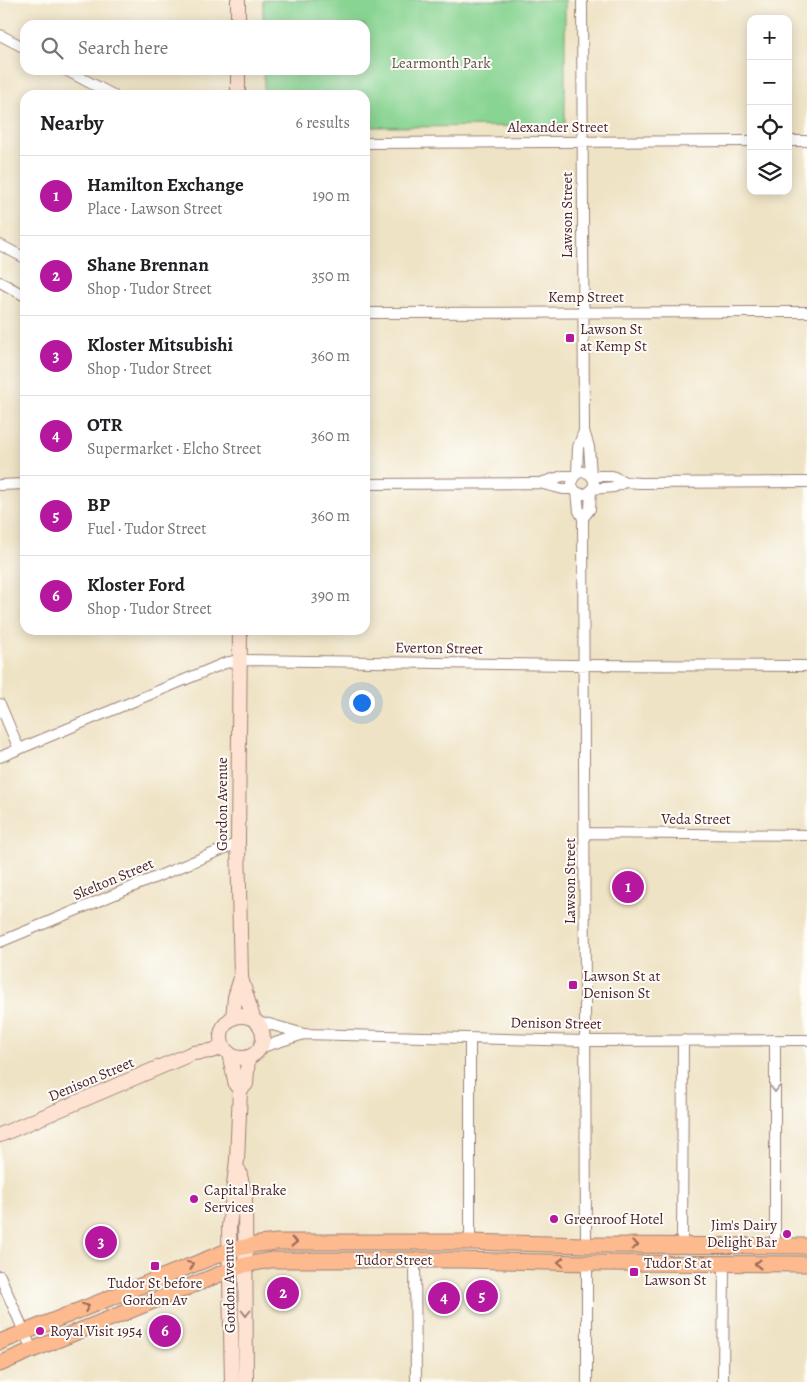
<!DOCTYPE html>
<meta charset="utf-8">
<style>
body{margin:0;font-family:Alegreya,serif;background:#f2f2f2;color:#202124}
.controls{position:absolute;right:15px;top:15px;display:grid;overflow:hidden;border-radius:10px;box-shadow:0 2px 12px #0003}
.controls button{width:45px;height:45px;display:grid;place-items:center;padding:0;border:0;border-bottom:1px solid #e0e0e0;background:#fff;color:#202124;font:25px sans-serif}
.you{position:absolute;left:361px;top:702px;width:18px;height:18px;margin:-12px;border:4px solid #fff;border-radius:50%;background:#1a73e8;box-shadow:0 0 0 8px #1a73e833}
.badge{display:grid;place-items:center;width:32px;height:32px;border-radius:50%;background:#b5179e;color:#fff;font-size:16px;font-weight:700}
.pin{position:absolute;translate:-50% -50%;border:2px solid #fff;box-shadow:0 1px 5px #0006}
.list{margin:0;padding:0;list-style:none}
h2{display:flex;justify-content:space-between;align-items:center;height:65px;margin:0;padding:0 20px;font-size:21px}
h2 small{font-size:16px;font-weight:400;color:#757577}
.list li{display:grid;grid-template-columns:32px 1fr auto;gap:15px;align-items:center;box-sizing:border-box;height:80px;padding:0 20px;border-top:1px solid #e0e0e0}
.list b{display:block;font-size:19px;white-space:nowrap}
.list p{margin:0;font-size:16px;white-space:nowrap;color:#757577}
.list em{font-size:16px;font-style:normal;color:#757577}
.icon{flex:none;width:28px;height:28px;fill:none;stroke:currentColor;stroke-width:2;stroke-linecap:round;stroke-linejoin:round}
.map{position:relative;flex:none;width:807px;height:1382px;overflow:hidden}
.search{position:absolute;background:#fff;box-shadow:0 2px 12px #0003;left:20px;top:20px;width:350px;height:55px;display:flex;align-items:center;gap:12px;box-sizing:border-box;padding:0 18px;border-radius:15px;color:#757577;font-size:19px}
.panel{position:absolute;background:#fff;box-shadow:0 2px 12px #0003;left:20px;top:90px;width:350px;height:545px;border-radius:15px}
.map>svg:first-child{display:block}
.green{fill:#88d492;stroke:#697a5e}
.lines{fill:none;stroke-linecap:round;stroke-linejoin:round}
.street-casing{stroke:#9c8178;stroke-width:12}
.secondary-casing{stroke:#9c8178;stroke-width:16}
.primary-casing{stroke:#9c8178;stroke-width:17}
.street{stroke:#fff;stroke-width:10}
.secondary{stroke:#fee3d2;stroke-width:14}
.primary{stroke:#fcba8e;stroke-width:15}
.oneway{stroke:#ae9aa0}
.oneway2{stroke:#9a6558}
.oneway3{stroke:#a4817e}
.poi-dot{fill:#b5179e;stroke:#fdfcf7;stroke-width:2}
.labels{text-anchor:middle;stroke-width:4;stroke-linejoin:round;paint-order:stroke}
.park-label{font-size:15px;fill:#5d554a;stroke:#fdfcf7}
.street-label{font-size:15px;fill:#4a1f2b;stroke:#fdfcf7}
.poi-label{font-size:15px;fill:#4a1f2b;stroke:#fdfcf7;text-anchor:start}
</style>
<div class="map">
<svg width="807" height="1382" viewBox="0 0 807 1382">
<rect width="100%" height="100%" fill="#fdfcf7"/>
<filter id="ink" filterUnits="userSpaceOnUse"><feTurbulence type="fractalNoise" baseFrequency=".02" numOctaves="2"/><feDisplacementMap in="SourceGraphic" scale="10" xChannelSelector="R" yChannelSelector="G"/><feConvolveMatrix kernelMatrix="1 2 1 2 8 2 1 2 1" color-interpolation-filters="sRGB"/></filter>
<filter id="wash" filterUnits="userSpaceOnUse"><feTurbulence type="fractalNoise" baseFrequency=".0096" numOctaves="4" result="noise"/><feDisplacementMap in="SourceGraphic" scale="20" xChannelSelector="R" yChannelSelector="G"/><feGaussianBlur stdDeviation="1.12" result="paint"/><feColorMatrix in="noise" values="0 0 0 0 0 0 0 0 0 0 0 0 0 0 0 0 0 1.4 0 .05"/><feComposite in="paint" operator="in"/></filter>
<g filter="url(#wash)">
<rect width="100%" height="100%" fill="#efe3c5"/>
<path class="green" d="M 263,0 L 565,0 L 565,126 L 365,127 L 365,95 L 264,95 L 264,70 L 365,70 L 365,25 L 263,25 Z"/>
</g>
<g filter="url(#ink)">
<g class="lines">
<defs>
<path id="street" d="M 582,0 L 584,431 L 589,447 L 591,475
M 0,35 L 25,48
M 66,70 L 113,95
M 788,141 L 807,141
M 365,143 L 751,141
M 0,245 L 25,258
M 0,282 L 25,296
M 365,313 L 807,312
M572 483a11 11 0 1 1 22 0a11 11 0 1 1-22 0Z
M 577,474 L 578,447 L 584,431
M 591,476 L 612,476 L 625,482 L 640,483 L 807,482
M 540,483 L 563,476 L 575,476
M 365,484 L 539,483 L 563,489 L 574,489
M 0,485 L 25,484
M 592,489 L 614,487 L 625,482
M 577,492 L 579,511 L 583,518 L 586,1245
M 583,518 L 590,509 L 591,491
M 0,704 L 19,749
M 0,757 L 225,663 L 240,660 L 574,665 L 807,666
M 585,833 L 807,835
M 0,942 L 238,843
M 258,1023 L 269,1024 L 304,1034 L 586,1041 L 807,1040
M 259,1048 L 304,1034
M 470,1242 L 470,1038
M 682,1245 L 683,1040
M 775,1246 L 775,1040
M 415,1260 L 416,1382
M 0,1276 L 32,1350
M 587,1382 L 587,1263
M 723,1382 L 724,1263"/>
<path id="secondary" d="M 238,0 L 238,25
M 238,70 L 238,95
M 240,630 L 238,843 L 241,978 L 253,1018
M221 1037a21 21 0 1 1 42 0a21 21 0 1 1-42 0Z
M 233,1018 L 235,997 L 241,978
M 229,1053 L 236,1085 L 240,1090 L 237,1160 L 229,1227 L 232,1382
M 240,1090 L 246,1084 L 248,1057
M 0,1135 L 193,1053 L 211,1051 L 224,1047
M 239,1171 L 245,1197 L 246,1382"/>
<path id="primary" d="M 0,1342 L 230,1250 L 259,1244 L 277,1242 L 470,1242 L 586,1245 L 807,1246
M 0,1364 L 32,1350 L 230,1270 L 245,1265 L 271,1260 L 459,1260 L 587,1263 L 807,1264"/>
</defs>
<use href="#street" class="street-casing"/>
<use href="#secondary" class="secondary-casing"/>
<use href="#primary" class="primary-casing"/>
<use href="#street" class="street"/>
<use href="#secondary" class="secondary"/>
<use href="#primary" class="primary"/>
</g>
<defs><path id="oneway-chevron" d="M-2-3.5L2.5 0L-2 3.5" fill="none" stroke-width="1.6" stroke-linecap="round" stroke-linejoin="round" transform="scale(1.25)"/></defs>
<use class="oneway" href="#oneway-chevron" transform="translate(775 1089) rotate(90)"/>
<g class="oneway2">
<use href="#oneway-chevron" transform="translate(294 1242)"/>
<use href="#oneway-chevron" transform="translate(635 1245)"/>
<use href="#oneway-chevron" transform="translate(561 1262) rotate(-179)"/>
<use href="#oneway-chevron" transform="translate(758 1264) rotate(-180)"/>
<use href="#oneway-chevron" transform="translate(191 1265) rotate(-22)"/>
<use href="#oneway-chevron" transform="translate(86 1307) rotate(-22)"/>
</g>
<use class="oneway3" href="#oneway-chevron" transform="translate(246 1313) rotate(90)"/>
</g>
<g class="poi-dot">
<rect x="565" y="333" width="10" height="10" rx="2.5"/>
<rect x="568" y="980" width="10" height="10" rx="2.5"/>
<circle cx="194" cy="1199" r="5"/>
<circle cx="554" cy="1219" r="5"/>
<circle cx="787" cy="1234" r="5"/>
<rect x="150" y="1261" width="10" height="10" rx="2.5"/>
<rect x="629" y="1267" width="10" height="10" rx="2.5"/>
<circle cx="40" cy="1331" r="5"/>
</g>
<g class="labels">
<g class="park-label">
<text x="441" y="68">Learmonth Park</text>
</g>
<g class="street-label">
<text x="558" y="132">Alexander Street</text>
<text transform="translate(567 215) rotate(-90)" y="5">Lawson Street</text>
<text x="586" y="302">Kemp Street</text>
<text transform="translate(439 648) rotate(1)" y="5">Everton Street</text>
<text transform="translate(222 804) rotate(-90)" y="5">Gordon Avenue</text>
<text x="696" y="824">Veda Street</text>
<text transform="translate(113 879) rotate(-23)" y="5">Skelton Street</text>
<text transform="translate(570 881) rotate(-90)" y="5">Lawson Street</text>
<text transform="translate(556 1023) rotate(1)" y="5">Denison Street</text>
<text transform="translate(91 1079) rotate(-23)" y="5">Denison Street</text>
<text x="394" y="1265">Tudor Street</text>
<text transform="translate(229 1286) rotate(-91)" y="5">Gordon Avenue</text>
</g>
<g class="poi-label">
<text x="580" y="334">Lawson St<tspan x="580" dy="17">at Kemp St</tspan></text>
<text x="583" y="981">Lawson St at<tspan x="583" dy="17">Denison St</tspan></text>
<text x="204" y="1195">Capital Brake<tspan x="204" dy="17">Services</tspan></text>
<text x="564" y="1224">Greenroof Hotel</text>
<text x="777" y="1230" text-anchor="end">Jim's Dairy<tspan x="777" dy="17">Delight Bar</tspan></text>
<text x="644" y="1268">Tudor St at<tspan x="644" dy="17">Lawson St</tspan></text>
<text x="155" y="1288" text-anchor="middle">Tudor St before<tspan x="155" dy="17">Gordon Av</tspan></text>
<text x="50" y="1336">Royal Visit 1954</text>
</g>
</g>
</svg>
<div class="controls">
<button>+</button>
<button>−</button>
<button><svg class="icon" aria-label="locate" viewBox="0 0 24 24"><circle cx="12" cy="12" r="6"/><path d="M12 2v4M12 18v4M2 12h4M18 12h4"/></svg></button>
<button><svg class="icon" aria-label="layers" viewBox="0 0 24 24"><path d="M12 4l9 5-9 5-9-5zM3 14l9 5 9-5"/></svg></button>
</div>
<div class="you"></div>
<div class="pin badge" style="left:628px;top:887px">1</div>
<div class="pin badge" style="left:283px;top:1293px">2</div>
<div class="pin badge" style="left:101px;top:1242px">3</div>
<div class="pin badge" style="left:444px;top:1298px">4</div>
<div class="pin badge" style="left:482px;top:1296px">5</div>
<div class="pin badge" style="left:165px;top:1331px">6</div>
<div class="search"><svg class="icon" aria-label="search" viewBox="0 0 24 24"><circle cx="10" cy="10" r="6"/><path d="M15 15l6 6"/></svg>Search here</div>
<section class="panel">
<h2>Nearby<small>6 results</small></h2>
<ul class="list">
<li><span class="badge">1</span><div><b>Hamilton Exchange</b><p>Place · Lawson Street</p></div><em>190 m</em></li>
<li><span class="badge">2</span><div><b>Shane Brennan</b><p>Shop · Tudor Street</p></div><em>350 m</em></li>
<li><span class="badge">3</span><div><b>Kloster Mitsubishi</b><p>Shop · Tudor Street</p></div><em>360 m</em></li>
<li><span class="badge">4</span><div><b>OTR</b><p>Supermarket · Elcho Street</p></div><em>360 m</em></li>
<li><span class="badge">5</span><div><b>BP</b><p>Fuel · Tudor Street</p></div><em>360 m</em></li>
<li><span class="badge">6</span><div><b>Kloster Ford</b><p>Shop · Tudor Street</p></div><em>390 m</em></li>
</ul>
</section>
</div>
